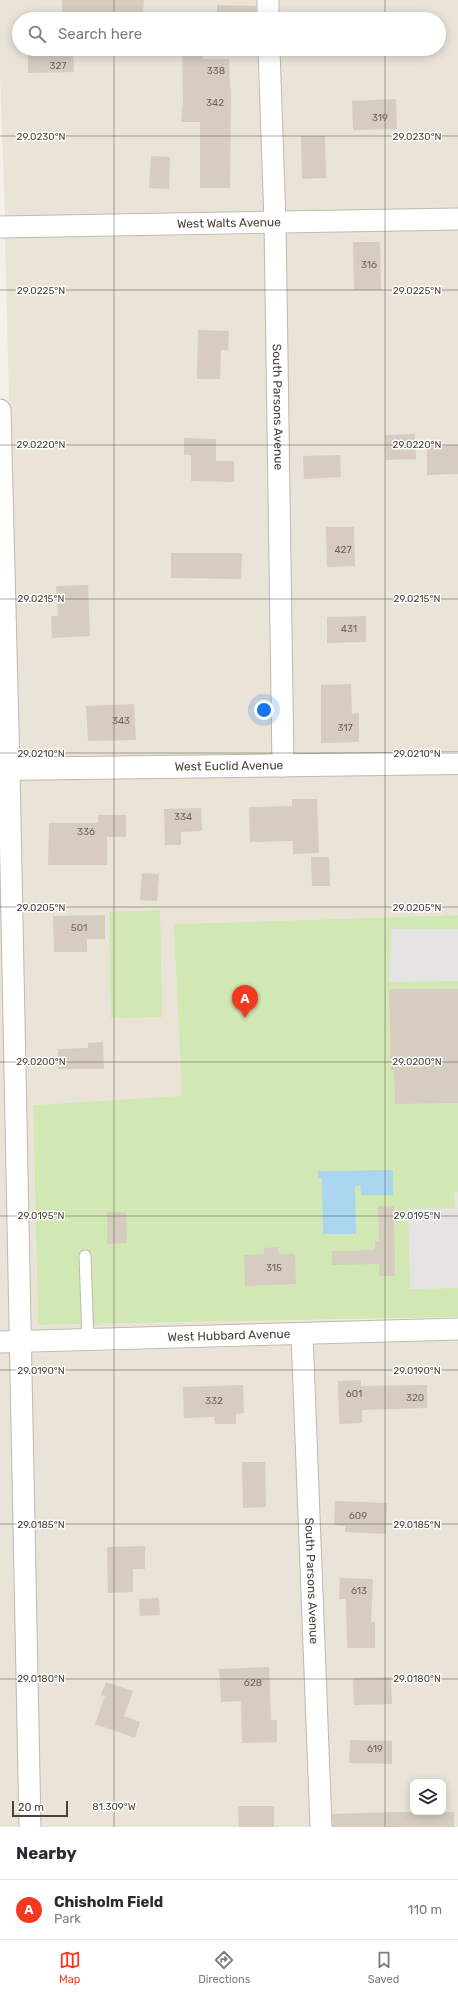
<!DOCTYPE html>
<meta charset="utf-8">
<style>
body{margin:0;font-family:Rubik,sans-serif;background:#f7f7f7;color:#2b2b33}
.controls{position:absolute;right:12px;bottom:12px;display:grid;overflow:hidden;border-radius:8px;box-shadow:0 2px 10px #0003}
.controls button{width:36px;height:36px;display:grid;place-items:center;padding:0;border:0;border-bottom:1px solid #e1e1e2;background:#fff;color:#2b2b33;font:20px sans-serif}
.scale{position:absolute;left:12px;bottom:10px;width:56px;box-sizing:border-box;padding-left:4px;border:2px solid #494238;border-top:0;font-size:11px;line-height:14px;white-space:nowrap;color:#494238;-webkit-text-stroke:3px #fff;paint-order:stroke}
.you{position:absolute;left:264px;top:710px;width:14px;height:14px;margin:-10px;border:3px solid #fff;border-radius:50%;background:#1a73e8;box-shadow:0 0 0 6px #1a73e833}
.badge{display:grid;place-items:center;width:26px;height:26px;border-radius:50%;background:#f53921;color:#fff;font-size:13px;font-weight:700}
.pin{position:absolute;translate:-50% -33px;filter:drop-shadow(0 1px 2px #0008)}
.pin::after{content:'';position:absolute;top:21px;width:14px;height:12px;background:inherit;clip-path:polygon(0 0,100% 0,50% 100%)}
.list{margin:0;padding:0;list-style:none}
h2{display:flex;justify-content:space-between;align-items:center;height:52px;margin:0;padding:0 16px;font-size:17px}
h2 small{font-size:13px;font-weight:400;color:#7c7c81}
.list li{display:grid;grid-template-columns:26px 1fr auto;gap:12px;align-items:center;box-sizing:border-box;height:60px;padding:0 16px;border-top:1px solid #e1e1e2}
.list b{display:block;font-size:15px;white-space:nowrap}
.list p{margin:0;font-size:13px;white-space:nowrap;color:#7c7c81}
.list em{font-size:13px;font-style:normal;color:#7c7c81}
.icon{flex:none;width:22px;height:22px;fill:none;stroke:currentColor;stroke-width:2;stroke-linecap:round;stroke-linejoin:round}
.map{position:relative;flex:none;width:458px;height:1827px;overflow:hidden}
.search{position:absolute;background:#fff;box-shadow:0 2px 10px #0003;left:12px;right:12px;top:12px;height:44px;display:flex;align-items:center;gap:10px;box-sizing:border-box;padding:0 14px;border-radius:22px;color:#7c7c81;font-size:15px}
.sheet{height:112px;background:#fff}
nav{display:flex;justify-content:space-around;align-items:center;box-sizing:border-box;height:56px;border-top:1px solid #e1e1e2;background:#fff;font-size:11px;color:#7c7c81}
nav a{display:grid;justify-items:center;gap:2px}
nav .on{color:#f53921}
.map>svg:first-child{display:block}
.residential{fill:#e9e3d8;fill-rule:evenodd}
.green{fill:#d2e8b4}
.parking{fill:#e6e4e2}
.water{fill:#a9d5ef}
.building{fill:#d6cdc0}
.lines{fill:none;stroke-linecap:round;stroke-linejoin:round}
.service-casing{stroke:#c0b9ad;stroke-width:13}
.minor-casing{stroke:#c0b9ad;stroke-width:23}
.tertiary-casing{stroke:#c0b9ad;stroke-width:24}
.service{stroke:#fff;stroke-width:11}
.minor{stroke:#fff;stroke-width:21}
.tertiary{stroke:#fff;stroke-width:22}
.ticks{fill:none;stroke:#494238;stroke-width:1;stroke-opacity:0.45}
.labels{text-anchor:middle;stroke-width:3;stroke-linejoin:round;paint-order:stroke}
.number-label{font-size:10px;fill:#6c655a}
.street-label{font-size:12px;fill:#494238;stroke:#fff}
.ticks-label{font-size:10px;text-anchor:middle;fill:#494238;stroke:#fff;stroke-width:3;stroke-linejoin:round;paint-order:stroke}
</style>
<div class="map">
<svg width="458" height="1827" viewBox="0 0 458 1827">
<rect width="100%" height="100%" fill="#f5f1ea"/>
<path class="residential" d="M 0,0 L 258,0 L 259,19 L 19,19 L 19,49 L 260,49 L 265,212 L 5,216 L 0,73 Z
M 277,0 L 458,0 L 458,209 L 284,212 L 279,49 L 439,49 L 439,19 L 278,19 Z
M 458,230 L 458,753 L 293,755 L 284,233 Z
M 266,234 L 274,755 L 18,758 L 5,238 Z
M 458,774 L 458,915 L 175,924 L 183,1097 L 33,1105 L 38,1325 L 458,1318 L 30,1331 L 19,780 Z
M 0,792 L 11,1331 L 0,1331 Z
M 458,1340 L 458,1827 L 331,1827 L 312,1345 ZM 413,1782 L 443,1782 L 443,1812 L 413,1812 Z
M 293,1345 L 312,1827 L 39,1827 L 30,1353 Z
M 0,1353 L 11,1353 L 20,1827 L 0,1827 Z"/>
<path class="green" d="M 160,910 L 162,1017 L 111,1018 L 109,912 Z
M 458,915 L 458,1317 L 38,1325 L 33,1105 L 182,1096 L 174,924 Z"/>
<path class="parking" d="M 391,929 L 458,929 L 458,981 L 389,982 Z
M 454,1192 L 458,1192 L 458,1288 L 410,1289 L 408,1209 L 455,1208 Z"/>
<path class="water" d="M 393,1170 L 393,1195 L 361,1195 L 360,1185 L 355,1187 L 356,1234 L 323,1234 L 322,1178 L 318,1178 L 318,1171 Z"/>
<path class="building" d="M 62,0 L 144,0 L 143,15 L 62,13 Z
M 217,5 L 256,6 L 256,19 L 217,19 Z
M 28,49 L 73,49 L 74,72 L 28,73 Z
M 182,49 L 203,49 L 203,59 L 229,59 L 230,89 L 231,89 L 230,188 L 200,188 L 200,122 L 181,122 L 183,101 Z
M 396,99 L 397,129 L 353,130 L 352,101 Z
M 301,136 L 325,136 L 326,178 L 302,179 Z
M 151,156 L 170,157 L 169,189 L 149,188 Z
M 353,242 L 380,242 L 381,290 L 354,290 Z
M 198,330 L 229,331 L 228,350 L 221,350 L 220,379 L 197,379 Z
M 415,434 L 416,459 L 386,460 L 385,435 Z
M 184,438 L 216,439 L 216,461 L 234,461 L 234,482 L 191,481 L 191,455 L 184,455 Z
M 458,445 L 458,474 L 427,475 L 427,446 Z
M 340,455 L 341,477 L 304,479 L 303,456 Z
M 326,527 L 354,527 L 355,566 L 327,567 Z
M 171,553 L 242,553 L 241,579 L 171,578 Z
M 88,585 L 90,636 L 52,638 L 51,616 L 58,616 L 56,586 Z
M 366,616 L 366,642 L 327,643 L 327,617 Z
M 351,684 L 352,714 L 359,713 L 359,742 L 321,743 L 321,685 Z
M 134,704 L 136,740 L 88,741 L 86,706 Z
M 292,799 L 317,799 L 319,853 L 293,854 L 293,841 L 250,842 L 249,807 L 292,806 Z
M 201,808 L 202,831 L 181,832 L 181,845 L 165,845 L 164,809 Z
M 98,815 L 126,815 L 126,837 L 107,837 L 107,865 L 48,865 L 49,823 L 98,823 Z
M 311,857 L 329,857 L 330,886 L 312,886 Z
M 142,873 L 159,874 L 157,901 L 140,900 Z
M 105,915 L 105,939 L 87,939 L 87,952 L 54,952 L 53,916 Z
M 389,989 L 458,989 L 458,1103 L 395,1104 L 394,1070 L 391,1070 Z
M 103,1042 L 104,1069 L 58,1069 L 58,1049 L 88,1048 L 88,1043 Z
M 378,1206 L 394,1206 L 395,1276 L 379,1276 L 379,1264 L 332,1265 L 332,1251 L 375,1250 L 375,1241 L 379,1241 Z
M 107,1212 L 126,1212 L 127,1243 L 107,1244 Z
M 278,1247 L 279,1254 L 295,1254 L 296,1284 L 245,1286 L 244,1255 L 264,1254 L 264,1248 Z
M 361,1380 L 361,1386 L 427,1385 L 427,1408 L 362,1410 L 362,1423 L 339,1424 L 338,1381 Z
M 243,1385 L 244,1413 L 236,1414 L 236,1424 L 215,1424 L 214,1417 L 184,1418 L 183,1387 Z
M 242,1462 L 265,1462 L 266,1507 L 243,1508 Z
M 335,1501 L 387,1503 L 386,1534 L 345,1532 L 345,1526 L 334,1525 Z
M 145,1546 L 145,1569 L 133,1569 L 133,1592 L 108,1593 L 107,1547 Z
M 340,1578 L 373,1579 L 371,1622 L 375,1622 L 375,1648 L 347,1648 L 346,1599 L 339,1599 Z
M 159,1598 L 160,1615 L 140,1616 L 139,1599 Z
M 269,1667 L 271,1720 L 277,1720 L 277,1742 L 242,1743 L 241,1701 L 221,1702 L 219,1669 Z
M 391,1677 L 392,1704 L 354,1705 L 353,1678 Z
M 106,1682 L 133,1691 L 124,1716 L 140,1722 L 135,1738 L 95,1724 L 105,1696 L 101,1695 Z
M 350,1740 L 392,1741 L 392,1764 L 349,1763 Z
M 238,1806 L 274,1806 L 274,1827 L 239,1827 Z
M 394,1812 L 454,1812 L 454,1827 L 333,1827 L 332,1814 Z"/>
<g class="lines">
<defs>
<path id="service" d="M 85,1256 L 88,1340"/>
<g id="minor">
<path d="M 268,0 L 268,19"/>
<path id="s1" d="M 269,49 L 275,222 L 283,766"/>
<path id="s2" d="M 0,227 L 458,219"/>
<path d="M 0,410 L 9,769 L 30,1827"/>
<path id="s3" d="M 302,1334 L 321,1827"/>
<path id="s4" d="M 0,1342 L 458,1329"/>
</g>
<g id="tertiary">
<path id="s5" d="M 0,769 L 458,763"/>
</g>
</defs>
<use href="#service" class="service-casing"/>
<use href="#minor" class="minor-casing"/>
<use href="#tertiary" class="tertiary-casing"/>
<use href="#service" class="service"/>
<use href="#minor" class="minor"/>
<use href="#tertiary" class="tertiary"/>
</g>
<path class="ticks" d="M 114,0 L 114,19M 385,0 L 385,19M 114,49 L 114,1827M 385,49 L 385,1827M 0,136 L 458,136M 0,290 L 458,290M 0,445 L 458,445M 0,599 L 458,599M 0,753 L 458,753M 0,907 L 458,907M 0,1062 L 458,1062M 0,1216 L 458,1216M 0,1370 L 458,1370M 0,1524 L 458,1524M 0,1679 L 458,1679"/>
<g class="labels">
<g class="number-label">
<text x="58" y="69">327</text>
<text x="216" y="74">338</text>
<text x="215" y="106">342</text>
<text x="380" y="121">319</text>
<text x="369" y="268">316</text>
<text x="343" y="553">427</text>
<text x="349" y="632">431</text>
<text x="121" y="724">343</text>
<text x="345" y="731">317</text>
<text x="183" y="820">334</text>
<text x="86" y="835">336</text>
<text x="79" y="931">501</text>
<text x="274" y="1271">315</text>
<text x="354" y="1397">601</text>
<text x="415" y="1401">320</text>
<text x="214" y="1404">332</text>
<text x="358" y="1519">609</text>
<text x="359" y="1594">613</text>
<text x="253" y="1686">628</text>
<text x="375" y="1752">619</text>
</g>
<g class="street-label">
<text dy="4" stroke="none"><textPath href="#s2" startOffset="229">West Walts Avenue</textPath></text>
<text dy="4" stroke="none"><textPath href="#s1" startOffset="358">South Parsons Avenue</textPath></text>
<text dy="4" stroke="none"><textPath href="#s5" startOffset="229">West Euclid Avenue</textPath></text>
<text dy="4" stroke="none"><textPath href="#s4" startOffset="229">West Hubbard Avenue</textPath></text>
<text dy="4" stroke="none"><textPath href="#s3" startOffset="247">South Parsons Avenue</textPath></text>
</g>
</g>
<g class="ticks-label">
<text x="41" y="140">29.0230°N</text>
<text x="417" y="140">29.0230°N</text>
<text x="41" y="294">29.0225°N</text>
<text x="417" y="294">29.0225°N</text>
<text x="41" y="448">29.0220°N</text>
<text x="417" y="448">29.0220°N</text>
<text x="41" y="602">29.0215°N</text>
<text x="417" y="602">29.0215°N</text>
<text x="41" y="757">29.0210°N</text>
<text x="417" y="757">29.0210°N</text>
<text x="41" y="911">29.0205°N</text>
<text x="417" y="911">29.0205°N</text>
<text x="41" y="1065">29.0200°N</text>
<text x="417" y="1065">29.0200°N</text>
<text x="41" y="1219">29.0195°N</text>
<text x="417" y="1219">29.0195°N</text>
<text x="41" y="1374">29.0190°N</text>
<text x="417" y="1374">29.0190°N</text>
<text x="41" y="1528">29.0185°N</text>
<text x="417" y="1528">29.0185°N</text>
<text x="41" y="1682">29.0180°N</text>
<text x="417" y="1682">29.0180°N</text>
<text x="114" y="1810">81.309°W</text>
</g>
</svg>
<div class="controls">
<button><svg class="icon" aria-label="layers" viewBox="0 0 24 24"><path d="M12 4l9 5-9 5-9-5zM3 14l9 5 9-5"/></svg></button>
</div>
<div class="scale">20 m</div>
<div class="you"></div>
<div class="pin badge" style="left:245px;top:1018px">A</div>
<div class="search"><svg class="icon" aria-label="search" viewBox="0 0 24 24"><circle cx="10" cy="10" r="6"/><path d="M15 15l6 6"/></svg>Search here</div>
</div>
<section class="sheet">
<h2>Nearby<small></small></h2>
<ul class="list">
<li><span class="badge">A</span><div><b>Chisholm Field</b><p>Park</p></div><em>110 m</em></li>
</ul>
</section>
<nav>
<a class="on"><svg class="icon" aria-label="map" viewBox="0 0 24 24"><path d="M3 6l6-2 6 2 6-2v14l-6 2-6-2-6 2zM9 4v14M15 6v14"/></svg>Map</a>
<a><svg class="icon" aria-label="directions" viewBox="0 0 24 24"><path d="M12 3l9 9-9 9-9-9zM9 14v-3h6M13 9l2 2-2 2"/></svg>Directions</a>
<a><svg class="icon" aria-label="saved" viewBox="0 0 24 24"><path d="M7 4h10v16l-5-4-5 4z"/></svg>Saved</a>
</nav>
